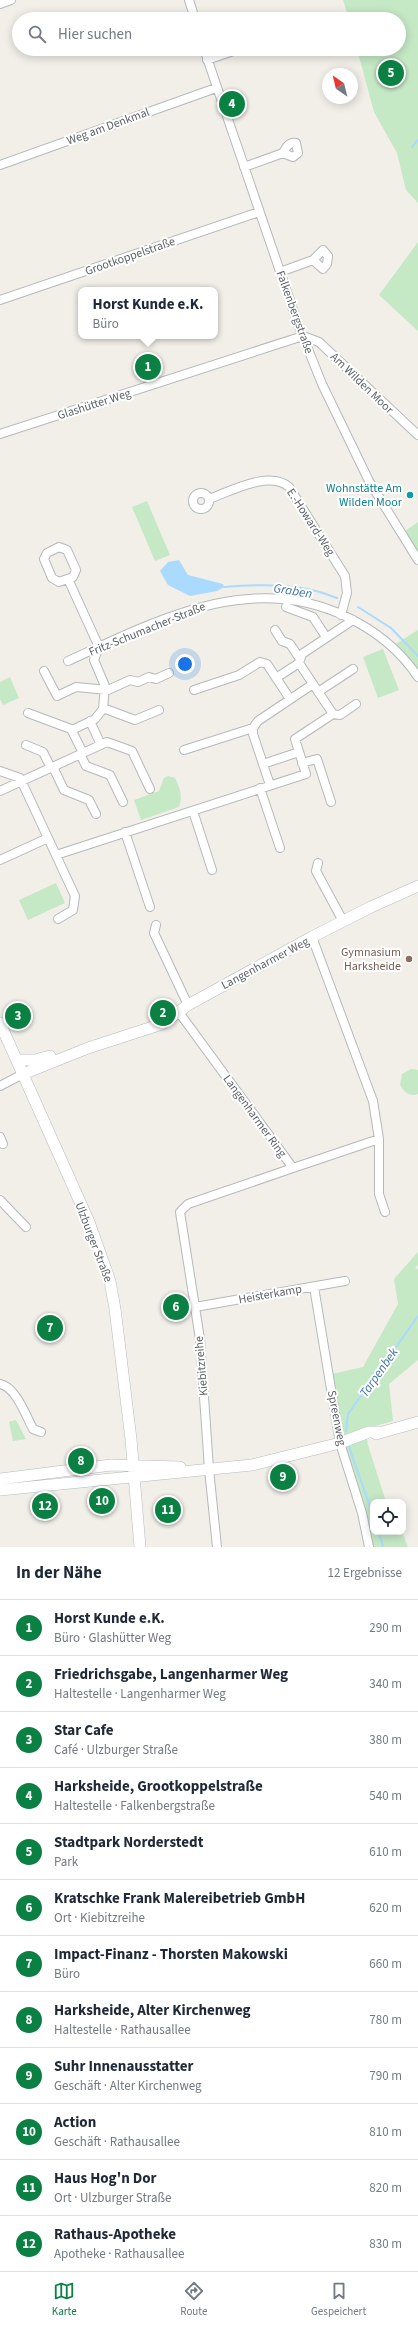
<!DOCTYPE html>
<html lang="de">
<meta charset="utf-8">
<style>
body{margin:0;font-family:"Source Sans 3",sans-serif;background:#f6f6f7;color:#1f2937}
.controls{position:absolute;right:12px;bottom:12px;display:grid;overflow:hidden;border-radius:8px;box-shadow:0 2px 10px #0003}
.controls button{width:36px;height:36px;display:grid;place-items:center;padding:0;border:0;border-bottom:1px solid #e0e1e3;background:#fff;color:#1f2937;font:20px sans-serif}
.compass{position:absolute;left:322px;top:68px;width:36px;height:36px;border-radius:50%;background:#fff;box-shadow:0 2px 10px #0003;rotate:325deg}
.you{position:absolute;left:185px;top:664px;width:14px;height:14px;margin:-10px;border:3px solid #fff;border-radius:50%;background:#1a73e8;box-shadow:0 0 0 6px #1a73e833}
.badge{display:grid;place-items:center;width:26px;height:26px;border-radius:50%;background:#0b8043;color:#fff;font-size:13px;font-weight:700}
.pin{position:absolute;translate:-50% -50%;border:2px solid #fff;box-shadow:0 1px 4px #0006}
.popup{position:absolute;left:78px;top:287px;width:140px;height:52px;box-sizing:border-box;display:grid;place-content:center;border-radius:8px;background:#fff;filter:drop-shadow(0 1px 3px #0005);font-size:13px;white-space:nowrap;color:#747a83}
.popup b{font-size:15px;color:#1f2937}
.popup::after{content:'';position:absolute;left:50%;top:100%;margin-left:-8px;border:8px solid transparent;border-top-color:#fff}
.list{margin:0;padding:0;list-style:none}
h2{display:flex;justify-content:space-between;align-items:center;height:52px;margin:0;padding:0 16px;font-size:17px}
h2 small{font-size:13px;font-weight:400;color:#747a83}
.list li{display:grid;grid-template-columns:26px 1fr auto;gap:12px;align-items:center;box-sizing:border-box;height:56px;padding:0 16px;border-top:1px solid #e0e1e3}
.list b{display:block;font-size:15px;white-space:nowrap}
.list p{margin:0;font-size:13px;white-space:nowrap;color:#747a83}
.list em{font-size:13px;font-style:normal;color:#747a83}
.icon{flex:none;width:22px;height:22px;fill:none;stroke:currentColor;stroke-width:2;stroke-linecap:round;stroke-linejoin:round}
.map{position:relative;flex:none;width:418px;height:1547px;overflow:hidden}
.search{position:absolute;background:#fff;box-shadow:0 2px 10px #0003;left:12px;right:12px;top:12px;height:44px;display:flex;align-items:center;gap:10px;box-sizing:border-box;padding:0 14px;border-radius:22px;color:#747a83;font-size:15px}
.sheet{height:724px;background:#fff}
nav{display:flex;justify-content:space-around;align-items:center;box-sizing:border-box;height:56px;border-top:1px solid #e0e1e3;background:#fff;font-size:11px;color:#747a83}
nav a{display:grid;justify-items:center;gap:2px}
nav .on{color:#0b8043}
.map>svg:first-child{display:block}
.green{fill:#c5e8c5}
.water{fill:#aadaff}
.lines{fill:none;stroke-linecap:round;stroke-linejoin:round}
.stream{stroke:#aadaff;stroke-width:2}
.minor-casing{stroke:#b5b8bc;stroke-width:10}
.secondary-casing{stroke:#b6babf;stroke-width:12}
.minor{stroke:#fff;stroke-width:8}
.secondary{stroke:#fff;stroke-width:11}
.culture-dot{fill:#0f9aa8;stroke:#fff;stroke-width:1.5}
.education-dot{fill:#8d6e63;stroke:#fff;stroke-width:1.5}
.labels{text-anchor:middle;stroke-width:4;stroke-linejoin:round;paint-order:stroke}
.street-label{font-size:12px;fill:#5f6368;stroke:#fff}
.culture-label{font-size:12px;fill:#0d838f;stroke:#fff;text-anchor:end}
.education-label{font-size:12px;fill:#785e54;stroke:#fff;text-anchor:end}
.water-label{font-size:13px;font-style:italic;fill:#4174aa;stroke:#fff}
</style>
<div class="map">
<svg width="418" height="1547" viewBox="0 0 418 1547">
<rect width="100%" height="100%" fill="#f1efe8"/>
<path class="green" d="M 343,0 L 418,0 L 418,203 L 406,190 L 397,153 L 374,112 L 357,49 L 399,49 L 399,19 L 349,19 Z
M 418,242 L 418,331 L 379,295 Z
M 147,501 L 170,555 L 155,561 L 132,507 Z
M 418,522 L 418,551 L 405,531 Z
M 418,630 L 418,672 L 394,645 Z
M 383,649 L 399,690 L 378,698 L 363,657 Z
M 10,677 L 19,698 L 3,705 L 0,699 L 0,682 Z
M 168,776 L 175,778 C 180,787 183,797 179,807 L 141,820 L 134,800 L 159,791 L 164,778 Z
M 56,883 L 65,903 L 28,920 L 19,900 Z
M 411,1069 L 418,1070 L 418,1094 C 410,1097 404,1092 400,1085 L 402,1074 Z
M 418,1252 L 418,1265 L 415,1268 L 418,1269 L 418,1360 L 389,1384 L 393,1421 L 365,1429 L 368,1445 L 386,1502 L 373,1502 L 373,1532 L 402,1532 L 408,1547 L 371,1547 L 343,1436 L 332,1374 L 363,1367 L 398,1304 L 394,1279 Z
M 16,1420 L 26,1439 L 13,1441 L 9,1422 Z"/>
<path class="water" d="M 179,560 L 188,575 L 223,584 L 224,587 L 217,591 L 190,596 L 168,585 L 160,571 L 168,562 Z"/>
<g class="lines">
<path class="stream" d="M 412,147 L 418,140
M 224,587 C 261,584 302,583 337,598
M 358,607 L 391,628 L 418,656
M 346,1431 L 348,1414 L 418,1316
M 349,1447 L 373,1515
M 379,1532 L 383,1547"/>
<defs>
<path id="minor" d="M 189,0 L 195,19
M 0,4 L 11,0
M 204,49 L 298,324 L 322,384 L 369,481 L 418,560
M 245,49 L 250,51 L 258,49
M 207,60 L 239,49
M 0,165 L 216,88
M 244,167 L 283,153 C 286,147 289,142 296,143 L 298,153 L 293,157 L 283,153
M 280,272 L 313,260 L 323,250 L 328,256 L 327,264 L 323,269 L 313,260
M 0,300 L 259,212
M 0,434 L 303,336 L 319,342 L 418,435
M193 501a8 8 0 1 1 16 0a8 8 0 1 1-16 0Z
M 209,499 C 231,491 269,470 289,487 L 345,576 L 347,593 L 341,615
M 59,547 L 67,550 L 76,570 L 73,577 L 59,582 L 52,578 L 44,559 L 47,553 Z
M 68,579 L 99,647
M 286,607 L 313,617 L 326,637
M 275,630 L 282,641 L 290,644 L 300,659
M 68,661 C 156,621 250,570 347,617 C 376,631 400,650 418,677
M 299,663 L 333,714 L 340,715 L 356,704
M 44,671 L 57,696 L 76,687 L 108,690 L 130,680 L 138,682 L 149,677 L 156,679 L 169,673
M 276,678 L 299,663 L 302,654 L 353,620
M 194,690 L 239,675 L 260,662 L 267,664 L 290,699
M 318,692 L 353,669
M 103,708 L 135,720 L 159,710
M 28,713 L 71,729 L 83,753
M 90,721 L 101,745
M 253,728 L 253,734 L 270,785
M 72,730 L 95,719 L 103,709 L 105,686 L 94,660 L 99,647
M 26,745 L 43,752 L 51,768
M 184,750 L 253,728 L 258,721 L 313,684
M 80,754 L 86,766 L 110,775 L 123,802
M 302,763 L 317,759 L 331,802
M 263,764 L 299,752
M 53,767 L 64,790 L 89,800 L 96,814
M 0,771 L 20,778 L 75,896 L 73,910 L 58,919
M 260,788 L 280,848
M 0,791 L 107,742 L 132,751 L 150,789
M 193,811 L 212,870
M 125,832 L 150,907
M 56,855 L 306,774 L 295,739 L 333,714
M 0,860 L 48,838
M 318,863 L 316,871 L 343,921
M 156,925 L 154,933 L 188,1005
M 312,937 L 373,1101 L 379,1139 L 379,1194 L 385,1212
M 178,1011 L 293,1168 L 379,1139
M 0,1086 L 23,1074
M 0,1137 L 3,1144
M 0,1200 L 26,1227
M 314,1287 L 340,1443 L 362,1513 L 369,1547
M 195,1307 L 345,1281
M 0,1384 C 16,1387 26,1416 33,1429 L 41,1432
M 217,1547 L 209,1469 L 200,1339 L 180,1212 L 188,1204 L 293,1168"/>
<path id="secondary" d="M 0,1023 L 89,1222 L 110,1281 L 115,1309 L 131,1439 L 140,1547
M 17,1060 L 35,1060 L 50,1056
M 23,1074 L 88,1048 L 162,1024 L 188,1005 L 312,937 L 371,907 L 418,886
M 376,1434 L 418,1422
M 0,1479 L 111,1465 L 180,1467
M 0,1490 L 252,1465 L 340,1443 L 369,1432 L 383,1432"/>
</defs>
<use href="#minor" class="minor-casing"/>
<use href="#secondary" class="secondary-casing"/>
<use href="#minor" class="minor"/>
<use href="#secondary" class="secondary"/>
</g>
<circle class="culture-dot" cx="410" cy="495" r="4"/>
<circle class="education-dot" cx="409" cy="959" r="4"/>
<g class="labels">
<g class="street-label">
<text transform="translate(108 126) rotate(-20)" y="4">Weg am Denkmal</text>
<text transform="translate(130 256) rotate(-19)" y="4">Grootkoppelstraße</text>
<text transform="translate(295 312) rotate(70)" y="4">Falkenbergstraße</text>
<text transform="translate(362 383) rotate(44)" y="4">Am Wilden Moor</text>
<text transform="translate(94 404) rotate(-18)" y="4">Glashütter Weg</text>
<text transform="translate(311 522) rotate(57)" y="4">E.-Howard-Weg</text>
<text transform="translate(147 629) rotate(-22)" y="4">Fritz-Schumacher-Straße</text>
<text transform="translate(265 963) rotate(-28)" y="4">Langenharmer Weg</text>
<text transform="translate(255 1116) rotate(54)" y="4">Langenharmer Ring</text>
<text transform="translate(94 1242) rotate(69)" y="4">Ulzburger Straße</text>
<text transform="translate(270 1294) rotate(-10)" y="4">Heisterkamp</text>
<text transform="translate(201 1366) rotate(-95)" y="4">Kiebitzreihe</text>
<text transform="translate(337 1418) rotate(79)" y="4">Spreenweg</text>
</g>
<g class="culture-label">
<text x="402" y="492">Wohnstätte Am<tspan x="402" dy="14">Wilden Moor</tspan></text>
</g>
<g class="education-label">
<text x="401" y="956">Gymnasium<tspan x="401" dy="14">Harksheide</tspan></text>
</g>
<g class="water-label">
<text transform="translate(293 590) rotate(9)" y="5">Graben</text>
<text transform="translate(378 1372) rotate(-55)" y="5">Tarpenbek</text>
</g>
</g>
</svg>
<div class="controls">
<button><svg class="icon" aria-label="locate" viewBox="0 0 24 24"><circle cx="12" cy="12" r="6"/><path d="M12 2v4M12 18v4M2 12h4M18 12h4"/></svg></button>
</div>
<svg class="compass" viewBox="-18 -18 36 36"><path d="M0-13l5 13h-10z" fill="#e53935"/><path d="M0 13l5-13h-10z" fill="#747a83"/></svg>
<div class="you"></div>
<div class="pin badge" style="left:148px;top:367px">1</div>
<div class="popup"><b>Horst Kunde e.K.</b>Büro</div>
<div class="pin badge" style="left:163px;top:1013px">2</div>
<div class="pin badge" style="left:18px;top:1016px">3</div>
<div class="pin badge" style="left:232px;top:104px">4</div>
<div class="pin badge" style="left:391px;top:73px">5</div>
<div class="pin badge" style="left:176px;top:1307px">6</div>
<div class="pin badge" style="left:50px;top:1328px">7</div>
<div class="pin badge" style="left:81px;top:1461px">8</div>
<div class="pin badge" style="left:283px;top:1477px">9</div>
<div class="pin badge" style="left:102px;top:1501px">10</div>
<div class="pin badge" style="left:168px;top:1510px">11</div>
<div class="pin badge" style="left:45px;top:1506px">12</div>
<div class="search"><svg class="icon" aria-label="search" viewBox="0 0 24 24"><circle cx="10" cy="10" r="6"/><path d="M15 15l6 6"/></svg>Hier suchen</div>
</div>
<section class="sheet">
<h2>In der Nähe<small>12 Ergebnisse</small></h2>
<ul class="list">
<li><span class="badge">1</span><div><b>Horst Kunde e.K.</b><p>Büro · Glashütter Weg</p></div><em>290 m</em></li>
<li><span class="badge">2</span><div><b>Friedrichsgabe, Langenharmer Weg</b><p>Haltestelle · Langenharmer Weg</p></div><em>340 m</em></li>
<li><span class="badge">3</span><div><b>Star Cafe</b><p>Café · Ulzburger Straße</p></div><em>380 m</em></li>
<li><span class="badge">4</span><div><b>Harksheide, Grootkoppelstraße</b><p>Haltestelle · Falkenbergstraße</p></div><em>540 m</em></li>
<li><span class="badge">5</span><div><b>Stadtpark Norderstedt</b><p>Park</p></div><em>610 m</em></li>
<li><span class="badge">6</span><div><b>Kratschke Frank Malereibetrieb GmbH</b><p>Ort · Kiebitzreihe</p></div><em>620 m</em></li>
<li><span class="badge">7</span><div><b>Impact-Finanz - Thorsten Makowski</b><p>Büro</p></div><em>660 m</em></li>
<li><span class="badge">8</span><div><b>Harksheide, Alter Kirchenweg</b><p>Haltestelle · Rathausallee</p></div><em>780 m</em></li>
<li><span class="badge">9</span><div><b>Suhr Innenausstatter</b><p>Geschäft · Alter Kirchenweg</p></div><em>790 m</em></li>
<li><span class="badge">10</span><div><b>Action</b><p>Geschäft · Rathausallee</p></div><em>810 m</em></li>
<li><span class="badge">11</span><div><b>Haus Hog'n Dor</b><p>Ort · Ulzburger Straße</p></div><em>820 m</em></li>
<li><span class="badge">12</span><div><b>Rathaus-Apotheke</b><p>Apotheke · Rathausallee</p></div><em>830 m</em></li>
</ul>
</section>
<nav>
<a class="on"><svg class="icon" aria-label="map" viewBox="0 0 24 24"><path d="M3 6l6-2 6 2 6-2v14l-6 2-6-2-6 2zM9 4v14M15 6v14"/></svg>Karte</a>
<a><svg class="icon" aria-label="directions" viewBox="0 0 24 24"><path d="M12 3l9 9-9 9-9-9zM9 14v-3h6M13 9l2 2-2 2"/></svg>Route</a>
<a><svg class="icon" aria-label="saved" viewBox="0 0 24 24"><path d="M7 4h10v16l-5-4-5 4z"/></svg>Gespeichert</a>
</nav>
